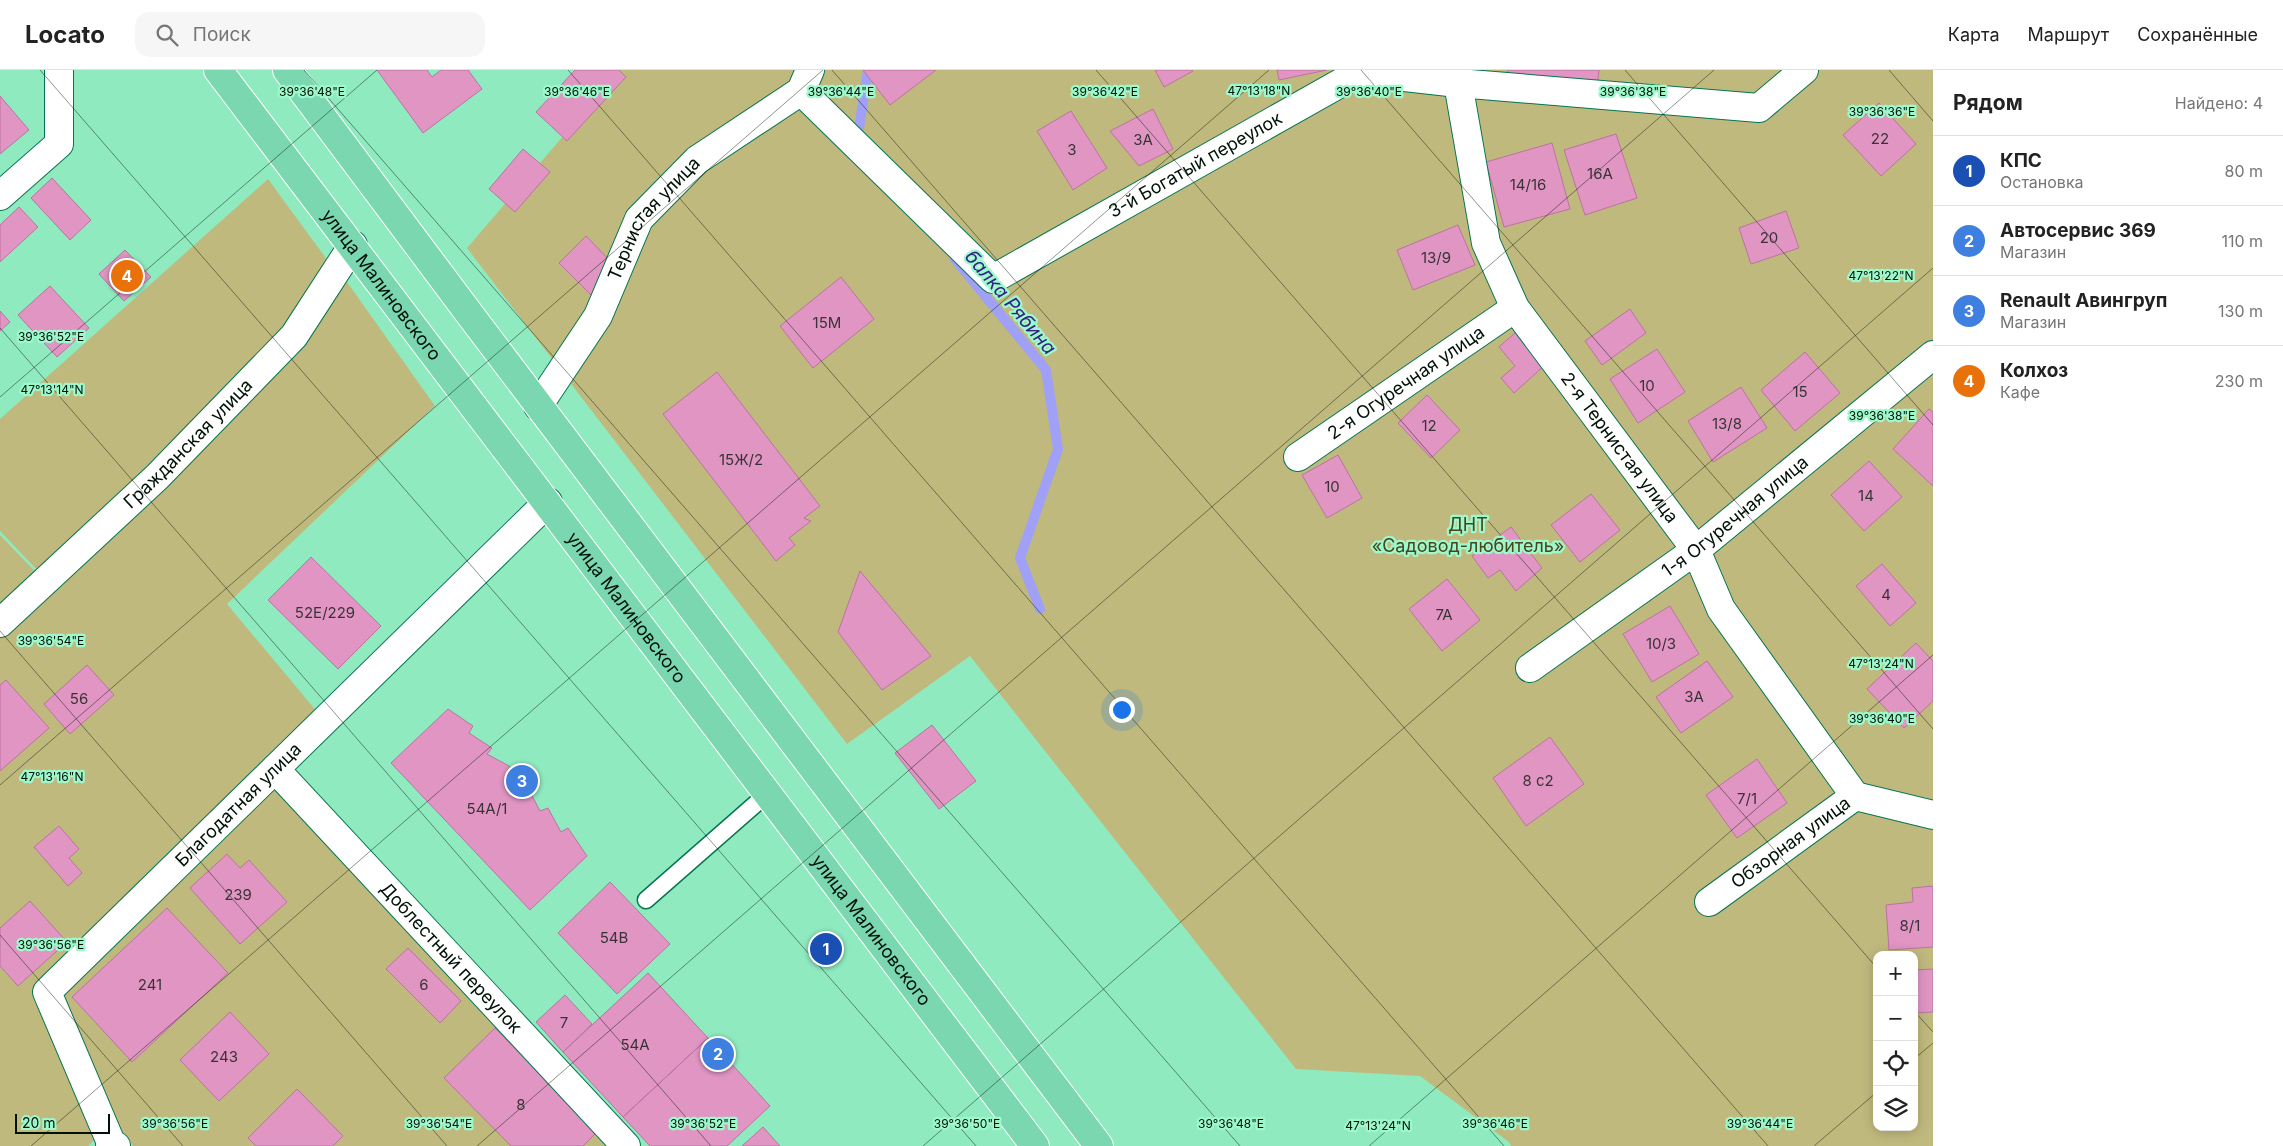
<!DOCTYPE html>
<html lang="ru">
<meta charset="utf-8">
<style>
body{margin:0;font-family:Inter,sans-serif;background:#f6f6f6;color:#222}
.controls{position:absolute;right:15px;bottom:15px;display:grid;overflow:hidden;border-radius:10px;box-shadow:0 2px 12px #0003}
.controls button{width:45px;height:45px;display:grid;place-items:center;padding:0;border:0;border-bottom:1px solid #e0e0e0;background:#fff;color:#222;font:25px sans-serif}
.scale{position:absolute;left:15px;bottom:12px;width:95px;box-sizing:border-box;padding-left:5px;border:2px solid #001207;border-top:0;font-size:14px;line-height:18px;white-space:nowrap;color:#001207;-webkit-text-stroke:4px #9df8cc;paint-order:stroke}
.you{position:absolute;left:1121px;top:639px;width:18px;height:18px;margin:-12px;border:4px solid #fff;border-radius:50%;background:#1a73e8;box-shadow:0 0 0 8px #1a73e833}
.badge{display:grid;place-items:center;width:32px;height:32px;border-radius:50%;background:#9d227a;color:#fff;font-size:16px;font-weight:700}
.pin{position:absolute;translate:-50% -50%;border:2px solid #fff;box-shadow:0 1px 5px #0006}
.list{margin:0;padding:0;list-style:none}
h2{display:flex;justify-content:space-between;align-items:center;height:65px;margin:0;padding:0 20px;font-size:21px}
h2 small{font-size:16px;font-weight:400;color:#767676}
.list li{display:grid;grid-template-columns:32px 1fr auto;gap:15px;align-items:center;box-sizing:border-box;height:70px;padding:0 20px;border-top:1px solid #e0e0e0}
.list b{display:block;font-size:19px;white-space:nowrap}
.list p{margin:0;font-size:16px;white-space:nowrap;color:#767676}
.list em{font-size:16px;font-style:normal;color:#767676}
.icon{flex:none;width:28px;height:28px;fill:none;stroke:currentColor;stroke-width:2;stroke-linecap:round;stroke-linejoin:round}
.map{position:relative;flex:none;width:1933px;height:1076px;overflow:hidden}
header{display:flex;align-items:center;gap:30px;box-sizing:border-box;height:70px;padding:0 25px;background:#fff;border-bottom:1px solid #e0e0e0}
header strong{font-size:24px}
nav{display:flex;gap:28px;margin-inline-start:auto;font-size:18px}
.search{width:350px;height:45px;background:#f6f6f6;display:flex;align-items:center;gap:12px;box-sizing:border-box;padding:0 18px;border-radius:15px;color:#767676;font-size:19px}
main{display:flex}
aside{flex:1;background:#fff}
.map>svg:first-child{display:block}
.green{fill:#c0b97e;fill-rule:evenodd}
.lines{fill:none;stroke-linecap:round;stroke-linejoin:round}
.stream{stroke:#9fa0f6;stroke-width:10}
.building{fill:#e095c3;stroke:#bb73a0}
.service-casing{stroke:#067550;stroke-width:19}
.minor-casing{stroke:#067550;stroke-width:30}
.tertiary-casing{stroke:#067550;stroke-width:30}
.trunk-casing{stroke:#fff;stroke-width:30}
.service{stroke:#fff;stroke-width:16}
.minor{stroke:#fff;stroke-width:28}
.tertiary{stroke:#fff;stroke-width:28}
.trunk{stroke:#7ad7af;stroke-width:28}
.ticks{fill:none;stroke:#001207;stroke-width:1;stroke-opacity:0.45}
.labels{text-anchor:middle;stroke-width:4.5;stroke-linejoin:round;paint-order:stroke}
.number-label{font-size:15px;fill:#383336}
.street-label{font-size:18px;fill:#001207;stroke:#9df8cc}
.park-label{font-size:18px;fill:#494419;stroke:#9df8cc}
.water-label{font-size:19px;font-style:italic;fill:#332385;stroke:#9df8cc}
.ticks-label{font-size:12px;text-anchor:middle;fill:#001207;stroke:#9df8cc;stroke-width:4.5;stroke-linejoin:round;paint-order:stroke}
</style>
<header>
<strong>Locato</strong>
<div class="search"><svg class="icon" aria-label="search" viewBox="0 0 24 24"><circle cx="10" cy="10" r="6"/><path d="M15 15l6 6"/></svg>Поиск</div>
<nav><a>Карта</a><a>Маршрут</a><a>Сохранённые</a></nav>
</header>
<main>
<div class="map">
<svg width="1933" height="1076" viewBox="0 0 1933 1076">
<rect width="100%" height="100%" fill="#8feabf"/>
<path class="green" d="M 620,0 L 1933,0 L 1933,1076 L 1511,1076 L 1509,1072 L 1420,1006 L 1296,999 L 970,586 L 847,674 L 467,178 ZM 1877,885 L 1914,885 L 1914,1057 L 1877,1057 Z
M 268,109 L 328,191 L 282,267 L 41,504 L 0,461 L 0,349 Z
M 342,205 L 435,336 L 227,534 L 318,643 L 258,700 L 612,1076 L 133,1076 L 113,1053 L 88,1076 L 0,1076 L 0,465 L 51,518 Z"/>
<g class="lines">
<path class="stream" d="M 857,71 L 868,0
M 955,189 L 1046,300 L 1058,379 L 1020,488 L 1040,539"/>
</g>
<path class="building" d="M 377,0 L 427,0 L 432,7 L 441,0 L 468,0 L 482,19 L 423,63 Z
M 575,0 L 619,0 L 626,7 L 567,71 L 536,42 Z
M 863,0 L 936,0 L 890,35 Z
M 1155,0 L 1192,0 L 1193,1 L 1164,17 Z
M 1277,0 L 1327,0 L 1279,10 Z
M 1508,0 L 1599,0 L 1597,17 L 1507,7 Z
M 0,26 L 29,60 L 0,84 Z
M 1879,33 L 1916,74 L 1881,106 L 1843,65 Z
M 1153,39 L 1173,79 L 1139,96 L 1110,61 Z
M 1071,41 L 1107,98 L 1073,120 L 1037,61 Z
M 1616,64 L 1637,128 L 1585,145 L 1564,80 Z
M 1552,73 L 1570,139 L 1504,157 L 1486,92 Z
M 523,79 L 550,102 L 515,142 L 489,119 Z
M 52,108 L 91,150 L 70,170 L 31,128 Z
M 19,137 L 38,157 L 0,192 L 0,155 Z
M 1786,141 L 1799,178 L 1751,194 L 1739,158 Z
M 1458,155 L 1475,195 L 1413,220 L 1397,180 Z
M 586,166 L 617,198 L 591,225 L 559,193 Z
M 125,180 L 151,207 L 124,231 L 99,204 Z
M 841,207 L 874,249 L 813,298 L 780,256 Z
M 50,216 L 89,258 L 57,287 L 18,245 Z
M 1630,239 L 1646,263 L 1602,295 L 1585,271 Z
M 0,241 L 10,252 L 0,261 Z
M 1516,262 L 1545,295 L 1514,323 L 1501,308 L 1515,296 L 1499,277 Z
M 1657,279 L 1685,322 L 1638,353 L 1610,309 Z
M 1805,282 L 1840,323 L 1795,361 L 1761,320 Z
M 717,302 L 820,436 L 804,448 L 811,451 L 789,468 L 795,475 L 776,491 L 663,344 Z
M 1741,317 L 1767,358 L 1713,392 L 1688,351 Z
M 1427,325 L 1460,360 L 1431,388 L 1398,353 Z
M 1929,339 L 1933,342 L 1933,416 L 1893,379 Z
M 1338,385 L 1362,428 L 1327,448 L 1302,405 Z
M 1869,391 L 1902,427 L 1864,461 L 1831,425 Z
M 1591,424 L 1620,460 L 1580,492 L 1551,455 Z
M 1511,457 L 1542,498 L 1516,521 L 1500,500 L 1488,508 L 1472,486 Z
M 311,487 L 381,556 L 338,599 L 268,530 Z
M 1882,494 L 1916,533 L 1890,556 L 1856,516 Z
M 860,501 L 931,586 L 882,620 L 838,562 Z
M 1447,509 L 1480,550 L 1442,581 L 1409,539 Z
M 1670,536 L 1699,584 L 1652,612 L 1623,564 Z
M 1916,573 L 1933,591 L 1933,631 L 1904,658 L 1867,619 Z
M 1707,591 L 1733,627 L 1681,663 L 1656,627 Z
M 87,595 L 114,625 L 70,664 L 44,634 Z
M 6,610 L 49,658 L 0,701 L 0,615 Z
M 448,639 L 473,656 L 469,663 L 492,678 L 487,684 L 509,696 L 529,720 L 540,741 L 548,738 L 561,762 L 568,758 L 587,786 L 530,840 L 391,693 Z
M 932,655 L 976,711 L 939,739 L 895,683 Z
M 1550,667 L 1584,714 L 1526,756 L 1493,708 Z
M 1757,689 L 1787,733 L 1737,768 L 1706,725 Z
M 59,756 L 79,779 L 69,788 L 82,803 L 68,816 L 34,777 Z
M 227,784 L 240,798 L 249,790 L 287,832 L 240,874 L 190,818 Z
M 610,812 L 670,874 L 617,924 L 558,863 Z
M 1933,816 L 1933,877 L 1889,880 L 1886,835 L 1913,832 L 1912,818 Z
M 30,831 L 67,872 L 18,916 L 0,896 L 0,858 Z
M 167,838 L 228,903 L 132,992 L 72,927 Z
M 408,878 L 461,931 L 440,953 L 386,899 Z
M 1933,899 L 1933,942 L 1914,943 L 1914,900 Z
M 648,903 L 708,968 L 623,1047 L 563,982 Z
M 565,925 L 592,954 L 563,982 L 536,952 Z
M 230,942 L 269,984 L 219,1031 L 180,990 Z
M 495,958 L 597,1062 L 583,1076 L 511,1076 L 444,1008 Z
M 708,968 L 770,1036 L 727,1076 L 650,1076 L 623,1047 Z
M 297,1019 L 343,1066 L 333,1076 L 256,1076 L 248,1068 Z
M 763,1057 L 780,1076 L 742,1076 Z"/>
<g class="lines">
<defs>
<path id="service" d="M 646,830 L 768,723"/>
<g id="minor">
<path id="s1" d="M 1458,0 L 1458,13 L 1486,173 L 1515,238 L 1696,480 L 1721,539 L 1855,726"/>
<path id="s2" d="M 801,21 L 993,209 L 1360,2 L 1458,13 L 1759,38 L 1804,0"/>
<path d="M 0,126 L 59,74 L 59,0"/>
<path id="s3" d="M 538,336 L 598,246 L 639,149 L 697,90 L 801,21 L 810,0"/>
<path id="s4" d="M 1298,387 L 1515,238"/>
<path id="s5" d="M 0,553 L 157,407 L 294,266 L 353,175"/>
<path id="s6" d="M 1530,598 L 1696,480 L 1933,285"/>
<path id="s7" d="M 275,699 L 626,1076"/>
<path id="s8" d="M 1709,832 L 1855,726 L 1933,745"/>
<path id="s9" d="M 112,1075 L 47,922 L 548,432"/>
</g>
<path id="tertiary" d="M 110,1076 L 116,1076"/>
<g id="trunk">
<path id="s10" d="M 218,0 L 1035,1076"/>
<path d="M 287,0 L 468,242 L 1099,1076"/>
</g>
</defs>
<use href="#service" class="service-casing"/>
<use href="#minor" class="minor-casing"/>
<use href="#tertiary" class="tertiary-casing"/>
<use href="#trunk" class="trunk-casing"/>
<use href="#service" class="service"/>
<use href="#minor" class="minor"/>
<use href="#tertiary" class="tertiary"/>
<use href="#trunk" class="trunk"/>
</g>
<path class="ticks" d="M 40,0 L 976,1076M 304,0 L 1240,1076M 568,0 L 1504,1076M 832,0 L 1768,1076M 1096,0 L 1877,898M 1361,0 L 1933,659M 1625,0 L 1933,355M 1889,0 L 1933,51M 0,258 L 711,1076M 0,327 L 377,0M 0,561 L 447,1076M 0,715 L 823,0M 0,865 L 183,1076M 1914,941 L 1933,962M 1914,989 L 1933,973M 31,1076 L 1269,0M 477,1076 L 1714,0M 923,1076 L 1933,198M 1369,1076 L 1933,585M 1814,1076 L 1877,1022"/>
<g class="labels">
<g class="number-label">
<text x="1880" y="74">22</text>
<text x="1143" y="75">3А</text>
<text x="1072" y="85">3</text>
<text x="1600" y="109">16А</text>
<text x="1528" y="120">14/16</text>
<text x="1769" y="173">20</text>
<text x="1436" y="193">13/9</text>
<text x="827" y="258">15М</text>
<text x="1647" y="321">10</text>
<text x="1800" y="327">15</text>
<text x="1727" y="359">13/8</text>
<text x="1429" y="361">12</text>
<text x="741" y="395">15Ж/2</text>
<text x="1332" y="422">10</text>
<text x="1866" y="431">14</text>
<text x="1886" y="530">4</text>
<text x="325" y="548">52Е/229</text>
<text x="1444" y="550">7А</text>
<text x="1661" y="579">10/3</text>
<text x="1694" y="632">3А</text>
<text x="79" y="634">56</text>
<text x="1538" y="716">8 с2</text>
<text x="1747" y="734">7/1</text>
<text x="487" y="744">54А/1</text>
<text x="238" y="830">239</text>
<text x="1910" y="861">8/1</text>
<text x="614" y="873">54В</text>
<text x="150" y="920">241</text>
<text x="424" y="920">6</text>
<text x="564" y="958">7</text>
<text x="635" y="980">54А</text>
<text x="224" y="992">243</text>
<text x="521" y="1040">8</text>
</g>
<g class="street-label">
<text dy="6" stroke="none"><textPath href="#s2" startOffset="501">3-й Богатый переулок</textPath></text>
<text dy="6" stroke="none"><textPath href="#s3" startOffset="222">Тернистая улица</textPath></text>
<text dy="6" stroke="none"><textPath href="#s10" startOffset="270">улица Малиновского</textPath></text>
<text dy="6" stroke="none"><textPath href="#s4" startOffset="131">2-я Огуречная улица</textPath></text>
<text dy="6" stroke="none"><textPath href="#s5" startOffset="260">Гражданская улица</textPath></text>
<text dy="6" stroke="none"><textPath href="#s1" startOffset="421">2-я Тернистая улица</textPath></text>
<text dy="6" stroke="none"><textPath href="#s6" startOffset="255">1-я Огуречная улица</textPath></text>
<text dy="6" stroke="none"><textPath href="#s10" startOffset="675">улица Малиновского</textPath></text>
<text dy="6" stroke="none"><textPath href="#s9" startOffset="434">Благодатная улица</textPath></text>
<text dy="6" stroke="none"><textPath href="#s8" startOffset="101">Обзорная улица</textPath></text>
<text dy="6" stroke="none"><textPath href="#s10" startOffset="1080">улица Малиновского</textPath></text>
<text dy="6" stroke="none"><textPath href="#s7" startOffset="258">Доблестный переулок</textPath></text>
</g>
<g class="park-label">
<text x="1468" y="461">ДНТ<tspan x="1468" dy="21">«Садовод-любитель»</tspan></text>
</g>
<g class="water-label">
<text transform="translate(1011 232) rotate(50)" y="7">балка Рябина</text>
</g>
</g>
<g class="ticks-label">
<text x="1259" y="25">47°13'18"N</text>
<text x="1633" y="26">39°36'38"E</text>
<text x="312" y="26">39°36'48"E</text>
<text x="577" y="26">39°36'46"E</text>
<text x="841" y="26">39°36'44"E</text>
<text x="1105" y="26">39°36'42"E</text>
<text x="1369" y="26">39°36'40"E</text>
<text x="1882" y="46">39°36'36"E</text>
<text x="1881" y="210">47°13'22"N</text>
<text x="51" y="271">39°36'52"E</text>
<text x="52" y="324">47°13'14"N</text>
<text x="1882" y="350">39°36'38"E</text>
<text x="51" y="575">39°36'54"E</text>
<text x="1881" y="598">47°13'24"N</text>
<text x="1882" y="653">39°36'40"E</text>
<text x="52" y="711">47°13'16"N</text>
<text x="51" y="879">39°36'56"E</text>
<text x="175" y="1058">39°36'56"E</text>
<text x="439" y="1058">39°36'54"E</text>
<text x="703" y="1058">39°36'52"E</text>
<text x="967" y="1058">39°36'50"E</text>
<text x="1231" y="1058">39°36'48"E</text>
<text x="1495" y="1058">39°36'46"E</text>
<text x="1760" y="1058">39°36'44"E</text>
<text x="1378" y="1060">47°13'24"N</text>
</g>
</svg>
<div class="controls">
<button>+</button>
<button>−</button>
<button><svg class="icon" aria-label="locate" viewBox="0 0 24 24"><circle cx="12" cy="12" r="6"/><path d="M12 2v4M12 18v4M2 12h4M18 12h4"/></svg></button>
<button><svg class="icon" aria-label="layers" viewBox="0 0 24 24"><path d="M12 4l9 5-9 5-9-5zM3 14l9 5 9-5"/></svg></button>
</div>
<div class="scale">20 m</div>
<div class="you"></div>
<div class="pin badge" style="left:826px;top:879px;background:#1a4fb4">1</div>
<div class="pin badge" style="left:718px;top:984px;background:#3f7fe0">2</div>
<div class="pin badge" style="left:522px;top:711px;background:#3f7fe0">3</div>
<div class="pin badge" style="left:127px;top:206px;background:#e8710a">4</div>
</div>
<aside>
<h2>Рядом<small>Найдено: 4</small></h2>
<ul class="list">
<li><span class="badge" style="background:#1a4fb4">1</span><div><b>КПС</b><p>Остановка</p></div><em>80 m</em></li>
<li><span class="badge" style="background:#3f7fe0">2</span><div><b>Автосервис 369</b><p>Магазин</p></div><em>110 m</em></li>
<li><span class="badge" style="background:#3f7fe0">3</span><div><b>Renault Авингруп</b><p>Магазин</p></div><em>130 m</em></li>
<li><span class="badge" style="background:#e8710a">4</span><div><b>Колхоз</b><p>Кафе</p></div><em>230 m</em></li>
</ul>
</aside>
</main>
